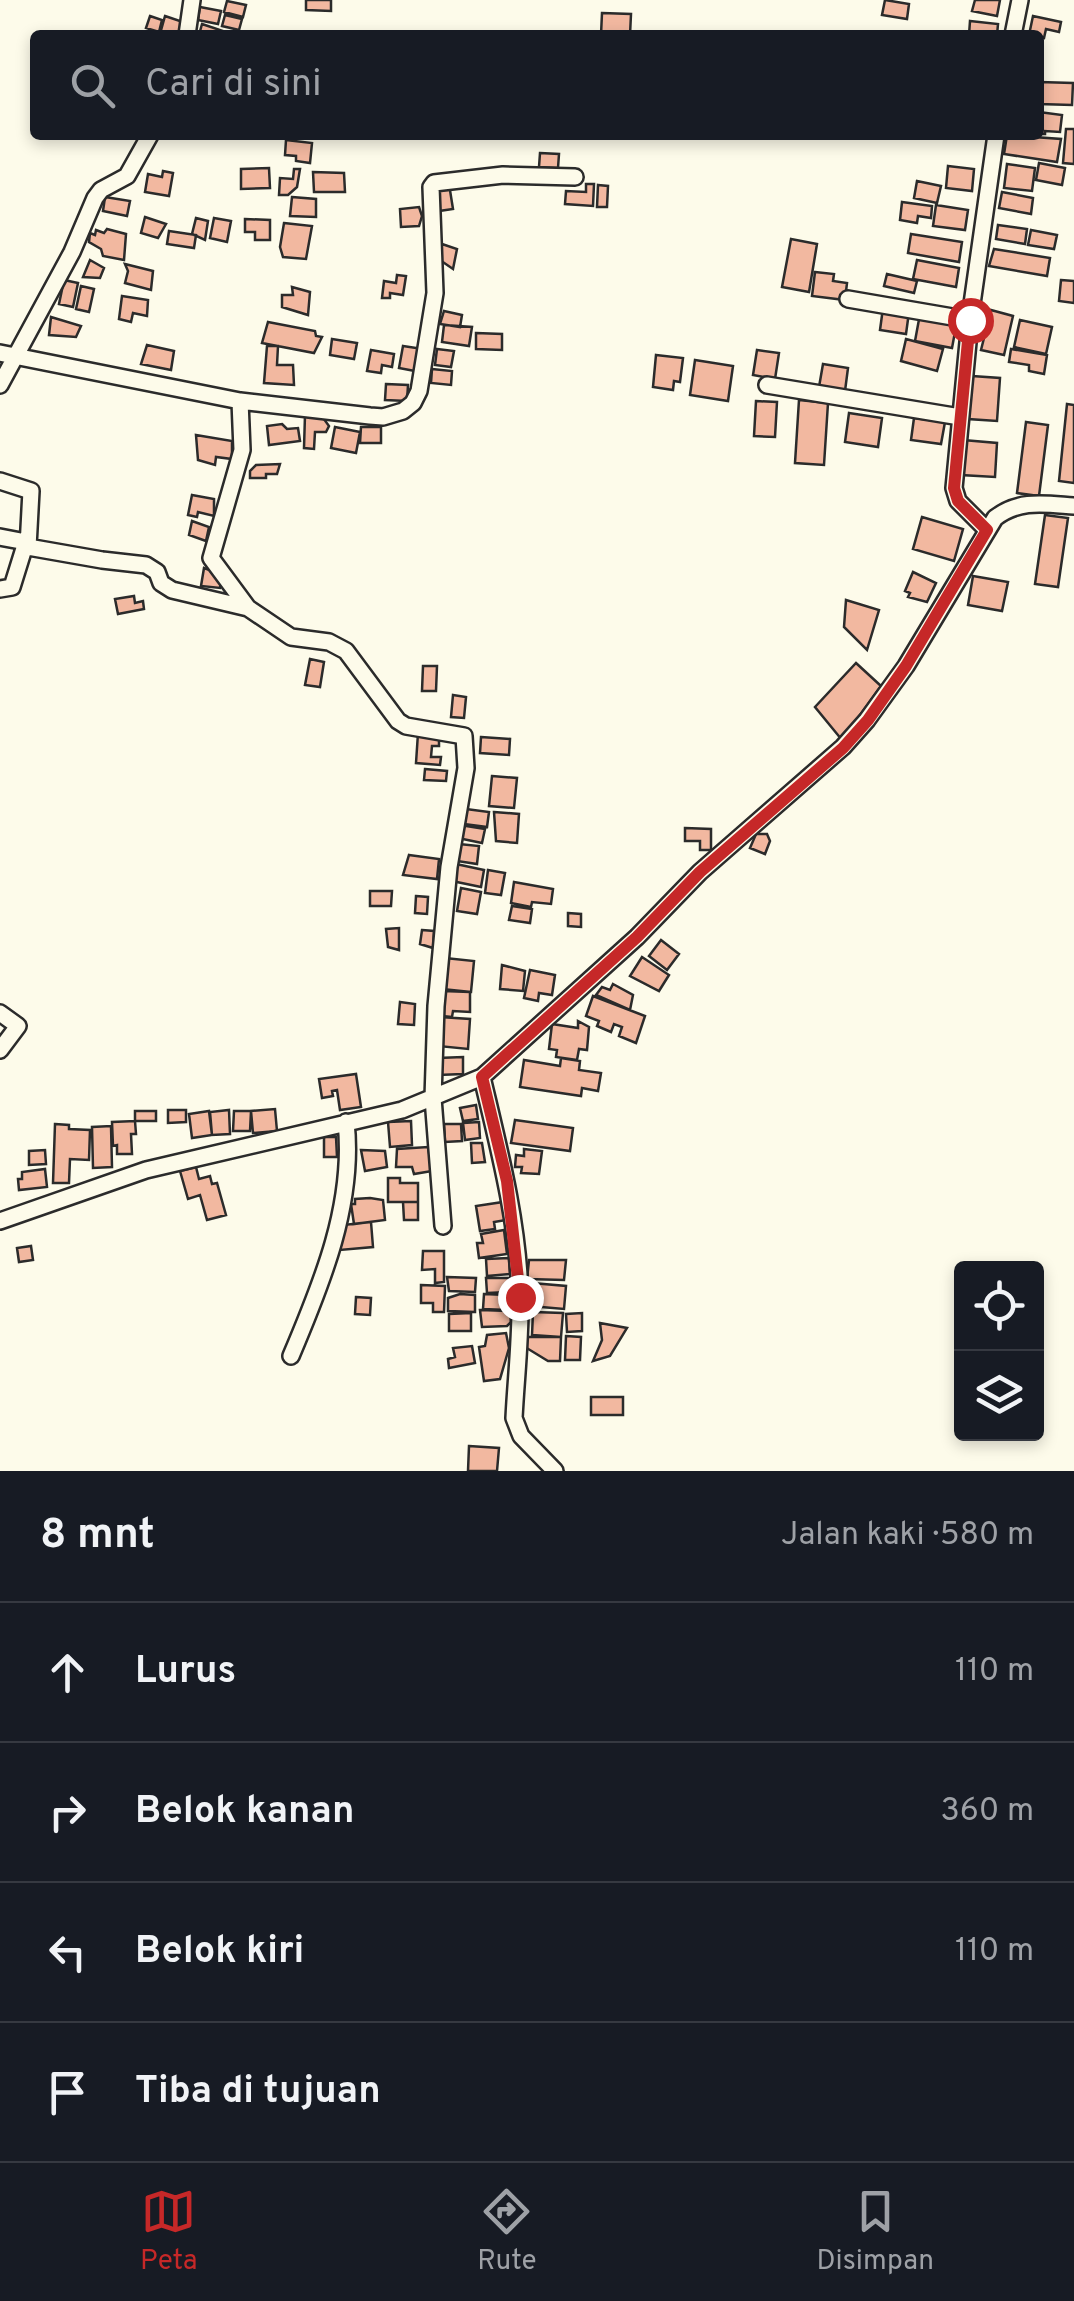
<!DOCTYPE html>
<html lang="id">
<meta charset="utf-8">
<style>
body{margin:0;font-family:Overpass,sans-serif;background:#20242c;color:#f1f3f6}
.controls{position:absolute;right:30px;bottom:30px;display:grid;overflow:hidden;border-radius:10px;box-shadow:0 5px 15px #0003}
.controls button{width:90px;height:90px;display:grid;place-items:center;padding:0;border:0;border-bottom:2px solid #363941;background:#171b24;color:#f1f3f6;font:50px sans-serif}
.stop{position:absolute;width:30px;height:30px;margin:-22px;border:8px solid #c62828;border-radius:50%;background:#fff}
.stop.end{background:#c62828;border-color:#fff;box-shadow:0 2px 10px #0008}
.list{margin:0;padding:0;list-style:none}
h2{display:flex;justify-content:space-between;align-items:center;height:130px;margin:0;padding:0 40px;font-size:42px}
h2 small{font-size:32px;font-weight:400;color:#9ea1a6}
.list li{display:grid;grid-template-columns:65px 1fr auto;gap:30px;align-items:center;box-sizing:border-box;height:140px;padding:0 40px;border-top:2px solid #363941}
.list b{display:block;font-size:38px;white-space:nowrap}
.list em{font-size:32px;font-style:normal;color:#9ea1a6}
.icon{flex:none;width:55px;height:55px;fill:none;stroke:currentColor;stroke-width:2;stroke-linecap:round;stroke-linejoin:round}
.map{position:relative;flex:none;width:1074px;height:1471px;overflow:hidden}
.search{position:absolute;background:#171b24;box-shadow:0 5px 15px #0003;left:30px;right:30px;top:30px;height:110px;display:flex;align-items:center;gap:25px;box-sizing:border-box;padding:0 35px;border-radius:10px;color:#9ea1a6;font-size:38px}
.sheet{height:690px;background:#171b24}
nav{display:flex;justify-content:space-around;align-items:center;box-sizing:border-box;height:140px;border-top:2px solid #363941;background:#171b24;font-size:28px;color:#9ea1a6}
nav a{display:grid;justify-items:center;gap:5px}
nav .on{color:#c62828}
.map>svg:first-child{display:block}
.building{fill:#f2b8a0;stroke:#2b2b2b;stroke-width:2.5}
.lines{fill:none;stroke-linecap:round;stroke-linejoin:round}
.minor-casing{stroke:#2b2b2b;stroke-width:20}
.minor{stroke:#fdfbea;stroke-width:15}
.route{stroke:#c62828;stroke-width:12}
</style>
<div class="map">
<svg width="1074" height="1471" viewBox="0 0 1074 1471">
<rect width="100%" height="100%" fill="#fdfbea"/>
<path class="building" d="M 306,0 L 331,0 L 331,11 L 306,10 Z
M 885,0 L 909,4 L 907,19 L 882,15 Z
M 975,0 L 1000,0 L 997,16 L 972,11 Z
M 227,1 L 246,5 L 243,17 L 224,12 Z
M 200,7 L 221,11 L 218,24 L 198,20 Z
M 602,13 L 631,14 L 630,35 L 601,35 Z
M 225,15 L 242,19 L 239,30 L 222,26 Z
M 150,16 L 162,20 L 159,32 L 146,28 Z
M 165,16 L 183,22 L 179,35 L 160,34 Z
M 1033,16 L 1061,22 L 1059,32 L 1046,29 L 1044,38 L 1029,35 Z
M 970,21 L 998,24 L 997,35 L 969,35 Z
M 202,24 L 223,31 L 222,35 L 199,35 Z
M 1039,82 L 1073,83 L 1072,105 L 1039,104 Z
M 1039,112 L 1062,115 L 1060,132 L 1045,131 L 1045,134 L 1039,134 Z
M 1066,129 L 1074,129 L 1074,164 L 1063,163 Z
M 1007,135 L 1061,139 L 1057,162 L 1004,154 Z
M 286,140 L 312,143 L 310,163 L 296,161 L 296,156 L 285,155 Z
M 540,153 L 559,154 L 558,168 L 539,167 Z
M 1039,163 L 1065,168 L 1062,185 L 1036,180 Z
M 1007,164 L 1035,168 L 1032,191 L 1004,188 Z
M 948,166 L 974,169 L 972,191 L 946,188 Z
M 269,168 L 270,188 L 241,189 L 241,169 Z
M 294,169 L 300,169 L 297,187 L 288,195 L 279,195 L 280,178 L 293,179 Z
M 163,171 L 173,173 L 169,196 L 145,192 L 148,174 L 162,177 Z
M 313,172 L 344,173 L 345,192 L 314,192 Z
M 917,181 L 941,186 L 937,203 L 914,198 Z
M 449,184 L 453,209 L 439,211 L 433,186 Z
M 586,184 L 594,184 L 593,206 L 565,204 L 566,191 L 586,192 Z
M 598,185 L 608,186 L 607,207 L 597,207 Z
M 1002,192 L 1033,198 L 1031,214 L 999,208 Z
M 105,197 L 130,201 L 127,216 L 103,211 Z
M 292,197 L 316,199 L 316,217 L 290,216 Z
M 902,202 L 932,206 L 931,218 L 918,216 L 917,223 L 900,220 Z
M 936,205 L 968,210 L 965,230 L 933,226 Z
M 419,207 L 422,216 L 419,226 L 401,227 L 400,209 Z
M 145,217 L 166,224 L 158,238 L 141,233 Z
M 196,218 L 208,221 L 205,240 L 192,234 Z
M 214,218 L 231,221 L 227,242 L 210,238 Z
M 245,219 L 270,220 L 270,240 L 255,240 L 255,232 L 245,232 Z
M 284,223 L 312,226 L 306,259 L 283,257 L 280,247 Z
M 998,225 L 1027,229 L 1025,244 L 996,239 Z
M 107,229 L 126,234 L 124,260 L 103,256 L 101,249 L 89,242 L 90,233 L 95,235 L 96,230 L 104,233 Z
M 1031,230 L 1057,235 L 1054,249 L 1028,245 Z
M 169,231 L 196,235 L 194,248 L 167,244 Z
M 911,234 L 962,242 L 959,262 L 908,253 Z
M 791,239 L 817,244 L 809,292 L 782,287 Z
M 442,244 L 457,249 L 453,269 L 437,258 Z
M 994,249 L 1050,258 L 1047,276 L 989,266 Z
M 90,260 L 104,268 L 100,278 L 83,277 Z
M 917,260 L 959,268 L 956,287 L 913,279 Z
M 125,264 L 153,271 L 151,290 L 125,283 L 128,271 Z
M 815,272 L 834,274 L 833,281 L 847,283 L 845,300 L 812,296 Z
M 887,274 L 917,281 L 914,293 L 884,286 Z
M 397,275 L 406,276 L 403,295 L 390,293 L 390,298 L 382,298 L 384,281 L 396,283 Z
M 64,280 L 78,283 L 73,307 L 59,304 Z
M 1061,280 L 1074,281 L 1074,303 L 1059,301 Z
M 81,286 L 94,289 L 89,312 L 76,309 Z
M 292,287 L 310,292 L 308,315 L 282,307 L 282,295 L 293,295 Z
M 122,296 L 148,300 L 147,316 L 133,313 L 131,322 L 119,319 Z
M 883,308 L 909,312 L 906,334 L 880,330 Z
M 991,310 L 1013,316 L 1004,355 L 981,350 Z
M 444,311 L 462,315 L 460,327 L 440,324 Z
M 920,314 L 957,321 L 952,348 L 915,341 Z
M 51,317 L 81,326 L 76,337 L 49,335 Z
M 1020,320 L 1052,327 L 1046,354 L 1014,347 Z
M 268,322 L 315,331 L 316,336 L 322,337 L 314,353 L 262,343 Z
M 444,325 L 472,327 L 469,346 L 442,342 Z
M 476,333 L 502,334 L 502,350 L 476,349 Z
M 332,339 L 357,343 L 354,359 L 330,355 Z
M 906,339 L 943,349 L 937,371 L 901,361 Z
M 147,345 L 174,351 L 171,370 L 141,364 Z
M 267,346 L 278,346 L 277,365 L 293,365 L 294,385 L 264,383 Z
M 403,346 L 423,349 L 420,372 L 399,368 Z
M 437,349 L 454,351 L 451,367 L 435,365 Z
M 1011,349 L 1047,355 L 1044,374 L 1029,371 L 1029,365 L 1009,362 Z
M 371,350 L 394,354 L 392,367 L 382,365 L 381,373 L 367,371 Z
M 757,350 L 779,353 L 775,379 L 753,375 Z
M 656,355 L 683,358 L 680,382 L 674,381 L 673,390 L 653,387 Z
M 695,360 L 733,366 L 728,401 L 690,395 Z
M 823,364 L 848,368 L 845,391 L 819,387 Z
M 432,369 L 452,371 L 451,385 L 431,383 Z
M 972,376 L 1000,378 L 997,421 L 968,419 Z
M 386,384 L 408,385 L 407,401 L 385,400 Z
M 799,400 L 828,403 L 824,465 L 795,463 Z
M 756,401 L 777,402 L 775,437 L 754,436 Z
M 1067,404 L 1074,405 L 1074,483 L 1059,481 Z
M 849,413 L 882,418 L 878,447 L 845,442 Z
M 305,415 L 321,415 L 329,426 L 326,432 L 315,432 L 314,449 L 304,448 Z
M 914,418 L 945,422 L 941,444 L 911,440 Z
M 1026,422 L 1048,425 L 1039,496 L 1017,493 Z
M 282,424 L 287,429 L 298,428 L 300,441 L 269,445 L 267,426 Z
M 335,427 L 360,432 L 356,453 L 331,448 Z
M 361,427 L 381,427 L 381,443 L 360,443 Z
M 196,435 L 232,441 L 232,459 L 216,457 L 215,465 L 198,460 Z
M 963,440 L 997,443 L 995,477 L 961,475 Z
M 280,464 L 277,474 L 266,474 L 266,478 L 250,478 L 250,471 L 256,465 Z
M 192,495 L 214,499 L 214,516 L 198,512 L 197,517 L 188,515 Z
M 1045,515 L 1068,518 L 1058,587 L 1035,584 Z
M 922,517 L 963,529 L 954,561 L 913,549 Z
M 192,521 L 209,527 L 206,541 L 189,535 Z
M 204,568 L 215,572 L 221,579 L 220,588 L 201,586 Z
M 913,572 L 936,583 L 927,602 L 908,597 L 910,593 L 905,591 Z
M 973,576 L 1008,582 L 1002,611 L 968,605 Z
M 134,596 L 135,603 L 143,601 L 144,609 L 118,614 L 115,599 Z
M 846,600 L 879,610 L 867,650 L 844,627 Z
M 310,659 L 324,662 L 320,687 L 305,685 Z
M 856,663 L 881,686 L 842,740 L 815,707 Z
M 423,666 L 437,666 L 436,691 L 422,691 Z
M 453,695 L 466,697 L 464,718 L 451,717 Z
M 418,733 L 439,735 L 439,746 L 432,746 L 431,757 L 441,757 L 440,765 L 416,763 Z
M 481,737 L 510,739 L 509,755 L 480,753 Z
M 425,769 L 447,771 L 446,781 L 424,780 Z
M 492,776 L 517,778 L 514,808 L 489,806 Z
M 466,809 L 489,812 L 487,827 L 464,824 Z
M 494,812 L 519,814 L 517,843 L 496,841 Z
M 460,825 L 485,829 L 482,843 L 458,838 Z
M 685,828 L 711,829 L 711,850 L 700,850 L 700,841 L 685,841 Z
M 756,834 L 767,834 L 770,841 L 765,854 L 750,848 Z
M 459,844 L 479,846 L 477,864 L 457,861 Z
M 409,855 L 439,859 L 437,879 L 403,875 Z
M 456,864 L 484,870 L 481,887 L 452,881 Z
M 488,870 L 505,873 L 501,895 L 485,893 Z
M 514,882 L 553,889 L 551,904 L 532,902 L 531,907 L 511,903 Z
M 461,888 L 481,892 L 477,914 L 457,911 Z
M 370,891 L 392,891 L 391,906 L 370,906 Z
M 416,896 L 428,897 L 427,914 L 415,913 Z
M 512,906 L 532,909 L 530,923 L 509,920 Z
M 568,913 L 581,914 L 581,927 L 568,926 Z
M 399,928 L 399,950 L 388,947 L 386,929 Z
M 422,930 L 434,931 L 433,948 L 420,944 Z
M 661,940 L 679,954 L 667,970 L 649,956 Z
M 642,957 L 669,975 L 659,991 L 630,976 Z
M 445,958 L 474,961 L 471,992 L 442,989 Z
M 502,965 L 525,971 L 523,991 L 500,989 Z
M 530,970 L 555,975 L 552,995 L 539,993 L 538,1001 L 524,998 Z
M 613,984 L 633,995 L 630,1010 L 596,995 L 602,987 L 610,990 Z
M 443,991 L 470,992 L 470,1012 L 453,1011 L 452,1017 L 442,1016 Z
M 593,996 L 645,1016 L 636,1043 L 619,1036 L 622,1027 L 614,1024 L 611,1032 L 597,1026 L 599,1021 L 586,1016 Z
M 400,1002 L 415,1004 L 414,1025 L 398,1024 Z
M 440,1017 L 470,1019 L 468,1049 L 438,1046 Z
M 578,1021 L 589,1027 L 587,1050 L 579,1049 L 577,1060 L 556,1057 L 557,1050 L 549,1049 L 552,1024 L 578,1028 Z
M 463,1057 L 463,1074 L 438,1075 L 438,1058 Z
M 561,1058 L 580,1061 L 579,1070 L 601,1073 L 598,1091 L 582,1088 L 581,1096 L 520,1087 L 524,1060 L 560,1066 Z
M 356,1074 L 361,1107 L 340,1110 L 337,1090 L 332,1091 L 333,1096 L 322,1098 L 319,1079 Z
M 476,1105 L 478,1119 L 463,1121 L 460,1108 Z
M 275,1109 L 277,1131 L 253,1133 L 251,1111 Z
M 168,1110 L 186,1110 L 186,1122 L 168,1123 Z
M 229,1110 L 230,1134 L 212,1135 L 210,1112 Z
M 135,1111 L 156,1111 L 156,1121 L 135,1121 Z
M 209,1111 L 212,1135 L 192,1138 L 189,1114 Z
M 234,1111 L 251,1111 L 250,1131 L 233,1131 Z
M 515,1120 L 573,1128 L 570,1151 L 511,1143 Z
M 135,1121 L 136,1134 L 131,1134 L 132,1154 L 117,1154 L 117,1145 L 113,1146 L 112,1122 Z
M 411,1121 L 412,1145 L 390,1147 L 388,1122 Z
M 479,1122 L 480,1138 L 465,1140 L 463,1123 Z
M 55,1124 L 69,1125 L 69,1129 L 90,1130 L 89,1160 L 70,1159 L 69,1183 L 53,1183 Z
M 444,1124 L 461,1124 L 462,1141 L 445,1142 Z
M 111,1126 L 112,1167 L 93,1168 L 92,1127 Z
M 324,1137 L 336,1137 L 337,1157 L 324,1157 Z
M 471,1143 L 482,1143 L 485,1162 L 472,1163 Z
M 428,1147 L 432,1171 L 414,1174 L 412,1167 L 396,1167 L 397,1149 Z
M 524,1149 L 542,1151 L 539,1174 L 521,1173 L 522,1167 L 515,1167 L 516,1155 L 524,1156 Z
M 45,1150 L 46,1164 L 29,1165 L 29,1151 Z
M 361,1150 L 385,1151 L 387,1167 L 365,1171 Z
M 196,1167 L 199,1179 L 210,1176 L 212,1184 L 217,1183 L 226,1215 L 207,1220 L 200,1195 L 188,1199 L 180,1171 Z
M 45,1169 L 47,1187 L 19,1190 L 18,1179 L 22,1179 L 22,1172 Z
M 388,1178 L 400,1178 L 400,1183 L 418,1183 L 418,1202 L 388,1202 Z
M 370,1198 L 383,1200 L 385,1220 L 354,1224 L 351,1204 L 355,1204 L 355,1199 Z
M 403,1202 L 418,1202 L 418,1220 L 404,1220 Z
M 503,1202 L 506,1220 L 494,1222 L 495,1229 L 480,1231 L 476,1206 Z
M 371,1222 L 373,1247 L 340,1250 L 339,1233 L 344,1232 L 343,1225 Z
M 504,1230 L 507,1254 L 479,1258 L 477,1243 L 483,1243 L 481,1234 Z
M 31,1246 L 33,1260 L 19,1262 L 17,1248 Z
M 423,1251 L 444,1251 L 444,1282 L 435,1283 L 435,1269 L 422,1270 Z
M 509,1258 L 510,1274 L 487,1276 L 486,1259 Z
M 529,1260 L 566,1260 L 564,1280 L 527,1279 Z
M 447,1277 L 476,1278 L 475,1292 L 449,1291 Z
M 486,1278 L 511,1278 L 511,1292 L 487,1293 Z
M 532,1283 L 566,1286 L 564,1309 L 530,1306 Z
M 421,1285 L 445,1286 L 444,1312 L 433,1312 L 433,1303 L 421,1303 Z
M 460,1294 L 475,1295 L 475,1312 L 448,1311 L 448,1298 Z
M 484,1294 L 507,1295 L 507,1310 L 483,1309 Z
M 356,1297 L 371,1298 L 370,1315 L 355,1314 Z
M 480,1310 L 510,1311 L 511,1322 L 507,1326 L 482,1327 Z
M 533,1312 L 563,1313 L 561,1337 L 532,1335 Z
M 471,1313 L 471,1331 L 449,1331 L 449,1314 Z
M 582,1313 L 582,1331 L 567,1332 L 566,1314 Z
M 600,1323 L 627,1328 L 610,1356 L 593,1361 L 602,1340 Z
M 506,1333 L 509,1348 L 500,1379 L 484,1381 L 479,1347 L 485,1346 L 487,1335 Z
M 566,1336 L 581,1337 L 580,1360 L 565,1360 Z
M 527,1337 L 561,1337 L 560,1361 L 548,1361 L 525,1347 Z
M 472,1346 L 475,1363 L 449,1368 L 448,1359 L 455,1357 L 453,1348 Z
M 591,1397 L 623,1397 L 623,1415 L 591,1415 Z
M 469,1446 L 499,1448 L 497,1471 L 468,1471 Z"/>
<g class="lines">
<defs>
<path id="minor" d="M 187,35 L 192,0
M 1013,35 L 1020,0
M 848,299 L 970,320
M 0,353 L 240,401 L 370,416 L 383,417 L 403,411 L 413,403 L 419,391 L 435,293 L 431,187 L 434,183 L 503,175 L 575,177
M 0,385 L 72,252 L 95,198 L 101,190 L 127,176 L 150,135
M 767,385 L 960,417
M 240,401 L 242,450 L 211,558 L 248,608
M 0,481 L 31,491 L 28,547 L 102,560 L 146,565 L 157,572 L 161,583 L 172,590 L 248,608 L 291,637 L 329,642 L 346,651 L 398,721 L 406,726 L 464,736 L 466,768 L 449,867 L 436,1006 L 433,1098 L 443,1226
M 987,530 L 958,501 L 954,488 L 971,311 L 996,135
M 0,537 L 26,542 L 12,587 L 0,589
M 0,1013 L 18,1026 L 0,1050
M 482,1077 C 499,1149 518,1221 520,1296 C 521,1336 516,1378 514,1418 L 521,1436 L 555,1471
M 0,1221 L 146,1170 L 402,1110 L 482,1077 L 637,937 L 700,872 L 843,747 L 867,720 L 906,666 L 995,518 C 1019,499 1045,504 1074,506
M 291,1356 C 322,1283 355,1203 346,1122"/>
</defs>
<use href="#minor" class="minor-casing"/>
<use href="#minor" class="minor"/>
</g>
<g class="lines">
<path class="route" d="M 520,1297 L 507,1181 L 482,1077 L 637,937 L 700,872 L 843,748 L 868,720 L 906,666 L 987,530 L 958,501 L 954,488 L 970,320"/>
</g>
</svg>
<div class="controls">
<button><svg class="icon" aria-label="locate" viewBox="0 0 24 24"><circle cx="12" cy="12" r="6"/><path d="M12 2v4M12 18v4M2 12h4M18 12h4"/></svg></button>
<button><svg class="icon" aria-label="layers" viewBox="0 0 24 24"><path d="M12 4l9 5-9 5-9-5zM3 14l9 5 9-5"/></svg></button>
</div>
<div class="stop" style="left:970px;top:320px"></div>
<div class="stop end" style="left:520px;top:1297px"></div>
<div class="search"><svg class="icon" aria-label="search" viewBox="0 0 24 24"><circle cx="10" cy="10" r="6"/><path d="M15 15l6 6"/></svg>Cari di sini</div>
</div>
<section class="sheet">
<h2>8 mnt<small>Jalan kaki · 580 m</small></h2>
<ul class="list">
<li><svg class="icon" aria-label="ahead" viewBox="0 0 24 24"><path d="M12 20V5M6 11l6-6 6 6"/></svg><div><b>Lurus</b></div><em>110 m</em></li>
<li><svg class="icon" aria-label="right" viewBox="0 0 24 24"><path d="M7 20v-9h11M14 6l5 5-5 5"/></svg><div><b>Belok kanan</b></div><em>360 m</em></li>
<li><svg class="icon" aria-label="left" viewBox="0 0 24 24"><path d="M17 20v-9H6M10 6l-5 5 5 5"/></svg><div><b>Belok kiri</b></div><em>110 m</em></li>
<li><svg class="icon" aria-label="arrive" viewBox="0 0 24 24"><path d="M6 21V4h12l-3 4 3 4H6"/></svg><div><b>Tiba di tujuan</b></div></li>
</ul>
</section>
<nav>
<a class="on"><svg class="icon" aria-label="map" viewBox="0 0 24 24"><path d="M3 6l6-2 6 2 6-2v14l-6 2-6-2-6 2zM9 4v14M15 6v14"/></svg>Peta</a>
<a><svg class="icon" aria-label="directions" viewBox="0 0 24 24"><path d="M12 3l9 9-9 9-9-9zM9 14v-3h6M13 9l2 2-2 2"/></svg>Rute</a>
<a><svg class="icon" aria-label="saved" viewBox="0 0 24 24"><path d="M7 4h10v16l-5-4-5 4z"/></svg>Disimpan</a>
</nav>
